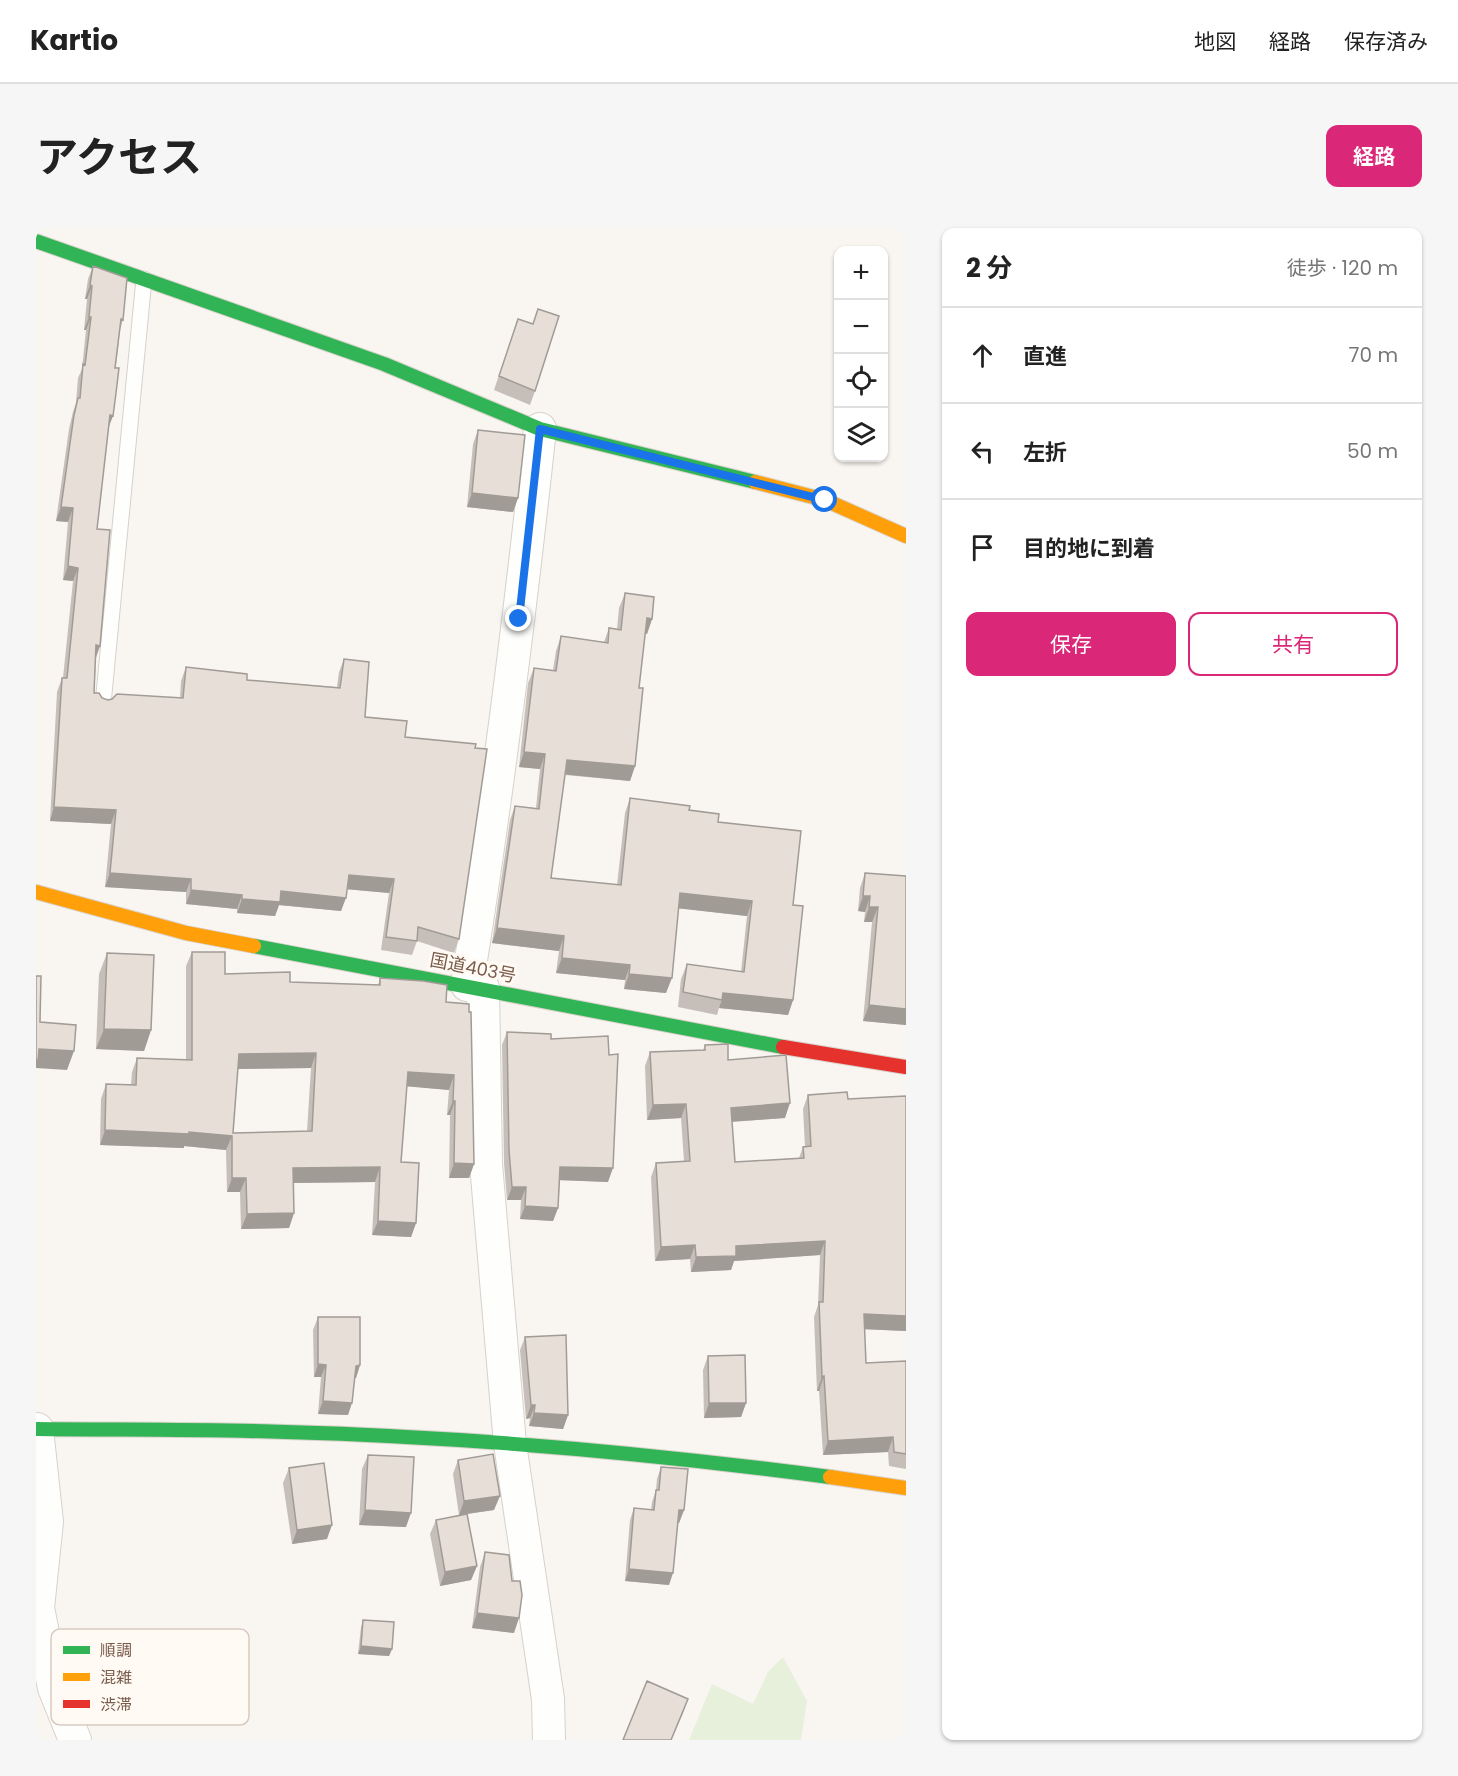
<!DOCTYPE html>
<html lang="ja">
<meta charset="utf-8">
<style>
body{margin:0;font-family:Poppins,"Noto Sans JP",sans-serif;background:#f6f6f6;color:#222}
.controls{position:absolute;right:18px;top:18px;display:grid;overflow:hidden;border-radius:12px;box-shadow:0 2px 4px #0004}
.controls button{width:54px;height:54px;display:grid;place-items:center;padding:0;border:0;border-bottom:2px solid #e0e0e0;background:#fff;color:#222;font:30px sans-serif}
.stop{position:absolute;width:18px;height:18px;margin:-14px;border:4px solid #1a73e8;border-radius:50%;background:#fff}
.stop.end{background:#1a73e8;border-color:#fff;box-shadow:0 2px 6px #0008}
.list{margin:0;padding:0;list-style:none}
h2{display:flex;justify-content:space-between;align-items:center;height:78px;margin:0;padding:0 24px;font-size:26px}
h2 small{font-size:20px;font-weight:400;color:#767676}
.list li{display:grid;grid-template-columns:39px 1fr auto;gap:18px;align-items:center;box-sizing:border-box;height:96px;padding:0 24px;border-top:2px solid #e0e0e0}
.list b{display:block;font-size:22px;white-space:nowrap}
.list em{font-size:20px;font-style:normal;color:#767676}
.actions{display:flex;gap:12px;padding:18px 24px}
.actions a{flex:1;padding:14px 0;border:2px solid #db2777;border-radius:12px;text-align:center;font-size:21px;color:#db2777}
.actions .main{background:#db2777;color:#fff}
.icon{flex:none;width:33px;height:33px;fill:none;stroke:currentColor;stroke-width:2;stroke-linecap:round;stroke-linejoin:round}
.map{position:relative;flex:none;width:870px;height:1512px;overflow:hidden;border-radius:12px}
header{display:flex;align-items:center;gap:36px;box-sizing:border-box;height:84px;padding:0 30px;background:#fff;border-bottom:2px solid #e0e0e0}
header strong{font-size:28px}
nav{display:flex;gap:33px;margin-inline-start:auto;font-size:21px}
.intro{display:flex;align-items:center;justify-content:space-between;box-sizing:border-box;height:144px;padding:0 36px}
h1{margin:0;font-size:42px}
.button{padding:15px 27px;border-radius:12px;background:#db2777;color:#fff;font-size:21px;font-weight:700}
main{display:flex;gap:36px;padding:0 36px}
aside{flex:1;background:#fff;border-radius:12px;box-shadow:0 2px 4px #0004}
.map>svg:first-child{display:block}
.green{fill:#e7f0db}
.lines{fill:none;stroke-linecap:round;stroke-linejoin:round}
.lane-casing{stroke:#d7d1cb;stroke-width:17}
.street-casing{stroke:#d7d1cb;stroke-width:34}
.fast-casing{stroke:#d9d2cb;stroke-width:16}
.slow-casing{stroke:#d9d2cb;stroke-width:16}
.jam-casing{stroke:#d9d2cb;stroke-width:16}
.lane{stroke:#fefefd;stroke-width:15}
.street{stroke:#fefefd;stroke-width:32}
.fast{stroke:#30b455;stroke-width:14}
.slow{stroke:#ff9f0a;stroke-width:14}
.jam{stroke:#e5322d;stroke-width:14}
.wall{fill:#c6bfb9;fill-rule:evenodd}
.shaded-wall{fill:#a19b96}
.building{fill:#e6ded7;stroke:#a19b96;stroke-width:1.5;fill-rule:evenodd}
.route{stroke:#1a73e8;stroke-width:8}
.labels{text-anchor:middle;stroke-width:6;stroke-linejoin:round;paint-order:stroke}
.street-label{font-size:18px;fill:#7a5c4d;stroke:#fffaf3}
.key{fill:#fffaf3;stroke:#d7cbc1;stroke-width:1.5}
.key-label{font-size:16px;fill:#7a5c4d}
</style>
<header>
<strong>Kartio</strong>
<nav><a>地図</a><a>経路</a><a>保存済み</a></nav>
</header>
<div class="intro"><h1>アクセス</h1><a class="button">経路</a></div>
<main>
<div class="map">
<svg width="870" height="1512" viewBox="0 0 870 1512">
<rect width="100%" height="100%" fill="#f9f5f0"/>
<path class="green" d="M 747,1429 L 771,1473 L 765,1512 L 653,1512 L 676,1456 L 717,1476 L 732,1444 Z"/>
<g class="lines">
<defs>
<path id="lane" d="M 67,476 L 108,51"/>
<path id="street" d="M 431,757 C 461,572 484,387 504,201
M 447,760 L 450,936 L 474,1216 L 512,1471 L 513,1512
M 1,1201 L 11,1294 L 2,1380 L 18,1460 L 39,1512"/>
<path id="fast" d="M 0,13 L 348,136 L 504,201 L 719,254
M 218,718 L 747,819
M 0,1201 C 83,1202 167,1201 250,1204 C 432,1209 613,1225 794,1249"/>
<path id="slow" d="M 719,254 L 789,272 L 870,308
M 0,664 L 150,705 L 218,718
M 794,1249 L 870,1260"/>
<path id="jam" d="M 747,819 L 870,839"/>
</defs>
<use href="#lane" class="lane-casing"/>
<use href="#street" class="street-casing"/>
<use href="#fast" class="fast-casing"/>
<use href="#slow" class="slow-casing"/>
<use href="#jam" class="jam-casing"/>
<use href="#lane" class="lane"/>
<use href="#street" class="street"/>
<use href="#fast" class="fast"/>
<use href="#slow" class="slow"/>
<use href="#jam" class="jam"/>
</g>
<path class="wall" d="M 57,38 L 87,92 L 84,102 L 61,301 L 64,418 L 60,430 L 58,465 L 66,470 L 72,472 L 144,470 L 145,453 L 150,439 L 211,452 L 301,459 L 303,444 L 308,431 L 329,489 L 369,509 L 423,711 L 418,725 L 381,713 L 376,727 L 345,722 L 353,665 L 311,661 L 305,683 L 243,677 L 239,688 L 201,685 L 201,681 L 150,676 L 150,664 L 69,659 L 75,596 L 14,593 L 21,464 L 26,450 L 27,450 L 37,353 L 27,352 L 32,294 L 20,293 L 33,201 L 37,184 L 40,175 L 42,150 L 46,141 L 50,102 L 48,102 L 51,71 L 49,71 L 52,51 Z
M 477,105 L 499,163 L 494,177 L 458,162 Z
M 442,202 L 482,270 L 477,284 L 431,279 L 437,216 Z
M 589,365 L 616,391 L 611,406 L 609,406 L 603,460 L 599,538 L 594,553 L 529,547 L 515,650 L 581,657 L 589,585 L 594,570 L 653,582 L 682,594 L 757,677 L 757,772 L 752,787 L 683,780 L 681,787 L 642,779 L 645,751 L 651,736 L 705,744 L 711,688 L 642,680 L 630,765 L 588,761 L 589,752 L 520,745 L 523,723 L 456,715 L 474,592 L 479,578 L 500,580 L 504,541 L 483,539 L 492,455 L 498,440 L 517,442 L 520,423 L 525,408 L 568,414 L 573,400 L 581,401 L 583,380 Z
M 829,645 L 870,648 L 870,797 L 827,793 L 836,694 L 828,694 L 829,684 L 822,683 L 824,660 Z
M 156,724 L 189,746 L 254,754 L 342,757 L 344,750 L 410,774 L 433,784 L 438,936 L 433,950 L 413,950 L 414,887 L 411,887 L 413,862 L 371,858 L 365,934 L 380,995 L 375,1009 L 336,1007 L 339,954 L 258,955 L 258,985 L 253,1000 L 205,1001 L 204,964 L 191,964 L 190,922 L 148,918 L 148,920 L 64,917 L 65,871 L 70,856 L 95,857 L 96,844 L 101,830 L 150,832 L 150,738 ZM 275,840 L 271,903 L 197,905 L 202,841 Z
M 71,725 L 115,802 L 108,823 L 60,821 L 63,746 Z
M 471,804 L 515,811 L 572,954 L 524,952 L 522,980 L 517,993 L 484,991 L 485,972 L 471,972 L 468,935 L 466,817 Z
M 669,817 L 692,832 L 749,890 L 696,894 L 699,934 L 763,930 L 767,919 L 769,919 L 767,881 L 772,867 L 812,871 L 870,868 L 870,1103 L 828,1101 L 830,1135 L 870,1133 L 870,1241 L 853,1238 L 852,1224 L 787,1227 L 783,1163 L 781,1163 L 778,1089 L 782,1077 L 784,1027 L 698,1033 L 695,1042 L 655,1044 L 654,1031 L 619,1033 L 615,949 L 620,935 L 648,933 L 645,890 L 611,892 L 609,838 L 614,824 L 667,822 Z
M 282,1089 L 324,1137 L 320,1150 L 319,1150 L 312,1187 L 282,1186 L 285,1149 L 278,1149 L 277,1102 Z
M 489,1109 L 532,1187 L 527,1201 L 493,1198 L 494,1190 L 490,1191 L 484,1122 Z
M 672,1128 L 710,1175 L 705,1189 L 668,1190 L 667,1142 Z
M 332,1227 L 370,1299 L 323,1297 L 326,1241 Z
M 422,1232 L 458,1282 L 431,1286 L 441,1338 L 435,1352 L 404,1358 L 394,1306 L 400,1292 L 423,1287 L 417,1246 Z
M 625,1239 L 648,1282 L 643,1295 L 642,1294 L 633,1357 L 589,1353 L 594,1292 L 598,1280 L 615,1282 L 616,1274 L 620,1262 L 621,1251 Z
M 253,1240 L 291,1311 L 256,1316 L 247,1255 Z
M 449,1324 L 478,1405 L 436,1400 L 444,1339 Z
M 327,1392 L 356,1421 L 353,1428 L 322,1426 L 325,1399 Z"/>
<path class="shaded-wall" d="M 54,57 L 56,58 L 51,71 L 49,71 Z
M 53,89 L 55,89 L 50,102 L 48,102 Z
M 74,187 L 77,188 L 72,201 Z
M 436,265 L 482,270 L 477,284 L 431,279 Z
M 25,279 L 37,280 L 32,294 L 20,293 Z
M 32,338 L 42,340 L 37,353 L 27,352 Z
M 611,390 L 616,391 L 611,406 L 606,405 Z
M 60,417 L 64,418 L 59,431 Z
M 488,524 L 509,526 L 504,541 L 483,539 Z
M 531,532 L 599,538 L 594,553 L 525,546 Z
M 18,579 L 80,582 L 75,596 L 14,593 Z
M 74,645 L 155,651 L 150,664 L 69,659 Z
M 313,647 L 358,651 L 353,665 L 308,661 Z
M 155,662 L 206,667 L 201,681 L 150,676 Z
M 245,663 L 310,670 L 305,683 L 243,677 L 239,688 L 201,685 L 206,671 Z
M 644,665 L 716,673 L 711,688 L 639,680 Z
M 827,668 L 834,668 L 829,684 L 822,683 Z
M 833,679 L 842,679 L 836,694 L 828,694 Z
M 461,700 L 528,708 L 523,723 L 456,715 Z
M 526,730 L 594,737 L 589,752 L 520,745 Z
M 593,746 L 636,750 L 630,765 L 588,761 Z
M 687,765 L 757,772 L 752,787 L 683,780 L 686,772 Z
M 833,777 L 870,781 L 870,797 L 827,793 Z
M 68,801 L 115,802 L 108,823 L 60,821 Z
M 3,821 L 38,823 L 31,842 L 0,840 L 0,829 Z
M 280,825 L 275,840 L 197,841 L 203,826 Z
M 372,844 L 418,847 L 413,862 L 367,858 Z
M 417,873 L 419,873 L 414,887 L 411,887 Z
M 754,875 L 749,890 L 690,894 L 695,880 Z
M 650,876 L 645,890 L 611,892 L 617,877 Z
M 69,902 L 153,904 L 196,908 L 190,922 L 148,918 L 148,920 L 64,917 Z
M 418,935 L 438,936 L 433,950 L 413,950 Z
M 344,939 L 339,954 L 252,955 L 257,940 Z
M 524,939 L 577,940 L 572,954 L 520,952 Z
M 196,950 L 210,950 L 204,964 L 191,964 Z
M 476,959 L 490,959 L 485,972 L 471,972 Z
M 489,978 L 522,980 L 517,993 L 484,991 Z
M 258,985 L 253,1000 L 205,1001 L 211,986 Z
M 342,993 L 380,995 L 375,1009 L 336,1007 Z
M 789,1013 L 784,1027 L 698,1033 L 695,1042 L 655,1044 L 660,1029 L 700,1018 Z
M 659,1017 L 654,1031 L 619,1033 L 625,1019 Z
M 828,1086 L 870,1088 L 870,1103 L 823,1101 Z
M 282,1136 L 290,1137 L 285,1149 L 278,1149 Z
M 324,1137 L 320,1150 L 316,1150 L 320,1138 Z
M 788,1148 L 783,1163 L 781,1163 L 786,1149 Z
M 287,1173 L 316,1175 L 312,1187 L 282,1186 Z
M 673,1175 L 710,1175 L 705,1189 L 668,1190 Z
M 495,1177 L 499,1177 L 494,1190 L 490,1191 Z
M 498,1185 L 532,1187 L 527,1201 L 493,1198 Z
M 857,1209 L 852,1224 L 787,1227 L 792,1213 Z
M 464,1268 L 458,1282 L 423,1287 L 428,1273 Z
M 329,1282 L 375,1285 L 370,1299 L 323,1297 Z
M 643,1282 L 648,1282 L 643,1295 L 638,1294 Z
M 296,1297 L 291,1311 L 256,1316 L 261,1302 Z
M 441,1338 L 435,1352 L 404,1358 L 409,1344 Z
M 593,1341 L 637,1345 L 633,1357 L 589,1353 Z
M 441,1385 L 483,1390 L 478,1405 L 436,1400 Z
M 325,1418 L 356,1421 L 353,1428 L 322,1426 Z
M 652,1471 L 647,1485 L 635,1512 Z"/>
<path class="building" d="M 57,38 L 91,50 L 87,92 L 85,91 L 79,140 L 83,140 L 80,165 L 77,188 L 74,187 L 61,301 L 74,302 L 64,418 L 60,417 L 58,465 L 63,465 L 66,470 L 72,472 L 76,471 L 81,466 L 147,470 L 150,439 L 211,446 L 211,452 L 304,460 L 308,431 L 333,434 L 329,489 L 371,493 L 369,509 L 440,516 L 439,520 L 451,521 L 423,711 L 382,699 L 381,713 L 350,709 L 358,651 L 313,647 L 310,670 L 245,663 L 244,674 L 206,671 L 206,667 L 155,662 L 155,651 L 74,645 L 80,582 L 18,579 L 26,450 L 31,450 L 42,340 L 32,338 L 37,280 L 25,279 L 38,187 L 42,170 L 44,170 L 47,136 L 49,137 L 55,89 L 53,89 L 56,58 L 54,57 Z
M 502,81 L 523,88 L 499,163 L 463,148 L 482,91 L 497,96 Z
M 442,202 L 489,207 L 482,270 L 436,265 Z
M 589,365 L 618,369 L 616,391 L 611,390 L 603,460 L 607,460 L 599,538 L 531,532 L 515,650 L 585,657 L 594,570 L 654,578 L 653,582 L 683,586 L 682,594 L 765,603 L 757,677 L 767,678 L 757,772 L 687,765 L 686,772 L 647,764 L 651,736 L 708,744 L 716,673 L 644,665 L 636,750 L 593,746 L 594,737 L 526,730 L 528,708 L 461,700 L 479,578 L 503,581 L 509,526 L 488,524 L 498,440 L 520,443 L 525,408 L 572,415 L 573,400 L 585,402 Z
M 829,645 L 870,648 L 870,781 L 833,777 L 842,679 L 833,679 L 834,668 L 827,668 Z
M 156,724 L 189,724 L 189,746 L 254,744 L 254,754 L 344,757 L 344,750 L 387,753 L 411,757 L 410,774 L 433,776 L 433,784 L 435,784 L 438,936 L 418,935 L 419,873 L 417,873 L 418,847 L 372,844 L 365,934 L 383,935 L 380,995 L 342,993 L 344,939 L 257,940 L 258,985 L 211,986 L 210,950 L 196,950 L 196,908 L 153,904 L 153,906 L 69,902 L 70,856 L 100,857 L 101,830 L 156,832 ZM 280,825 L 276,903 L 197,905 L 203,826 Z
M 71,725 L 118,727 L 115,802 L 68,801 Z
M 0,748 L 5,748 L 4,794 L 40,797 L 38,823 L 3,821 L 2,832 L 0,832 Z
M 471,804 L 515,806 L 515,811 L 572,808 L 573,827 L 582,826 L 577,940 L 524,939 L 522,980 L 489,978 L 490,959 L 476,959 L 473,922 Z
M 692,816 L 692,832 L 750,827 L 754,875 L 695,880 L 699,934 L 768,930 L 767,919 L 775,918 L 772,867 L 811,864 L 812,871 L 870,868 L 870,1088 L 828,1086 L 830,1135 L 870,1133 L 870,1226 L 858,1224 L 857,1209 L 792,1213 L 788,1148 L 786,1149 L 783,1074 L 787,1074 L 789,1013 L 700,1018 L 700,1028 L 660,1029 L 659,1017 L 625,1019 L 620,935 L 654,933 L 650,876 L 617,877 L 614,824 L 669,822 L 669,817 Z
M 282,1089 L 324,1089 L 324,1137 L 320,1138 L 316,1175 L 287,1173 L 290,1137 L 282,1136 Z
M 530,1107 L 532,1187 L 498,1185 L 499,1177 L 495,1177 L 489,1109 Z
M 709,1127 L 710,1175 L 673,1175 L 672,1128 Z
M 457,1226 L 464,1268 L 428,1273 L 422,1232 Z
M 332,1227 L 378,1229 L 375,1285 L 329,1282 Z
M 288,1235 L 296,1297 L 261,1302 L 253,1240 Z
M 625,1239 L 652,1241 L 648,1282 L 643,1282 L 637,1345 L 593,1341 L 598,1280 L 618,1282 L 620,1262 L 623,1262 Z
M 431,1286 L 441,1338 L 409,1344 L 400,1292 Z
M 449,1324 L 473,1327 L 476,1353 L 484,1353 L 486,1367 L 483,1390 L 441,1385 Z
M 327,1392 L 358,1394 L 356,1421 L 325,1418 Z
M 611,1453 L 652,1471 L 635,1512 L 587,1512 Z"/>
<g class="lines">
<path class="route" d="M 483,391 L 504,201 L 789,272"/>
</g>
<g class="labels">
<g class="street-label">
<text transform="translate(437 740) rotate(11)" y="6">国道403号</text>
</g>
</g>
<rect x="15" y="1401" width="198" height="96" rx="9" class="key"/>
<rect x="27" y="1418" width="27" height="8" fill="#30b455"/>
<rect x="27" y="1445" width="27" height="8" fill="#ff9f0a"/>
<rect x="27" y="1472" width="27" height="8" fill="#e5322d"/>
<g class="key-label">
<text x="64" y="1428">順調</text>
<text x="64" y="1455">混雑</text>
<text x="64" y="1482">渋滞</text>
</g>
</svg>
<div class="controls">
<button>+</button>
<button>−</button>
<button><svg class="icon" aria-label="locate" viewBox="0 0 24 24"><circle cx="12" cy="12" r="6"/><path d="M12 2v4M12 18v4M2 12h4M18 12h4"/></svg></button>
<button><svg class="icon" aria-label="layers" viewBox="0 0 24 24"><path d="M12 4l9 5-9 5-9-5zM3 14l9 5 9-5"/></svg></button>
</div>
<div class="stop" style="left:789px;top:272px"></div>
<div class="stop end" style="left:483px;top:391px"></div>
</div>
<aside>
<h2>2 分<small>徒歩 · 120 m</small></h2>
<ul class="list">
<li><svg class="icon" aria-label="ahead" viewBox="0 0 24 24"><path d="M12 20V5M6 11l6-6 6 6"/></svg><div><b>直進</b></div><em>70 m</em></li>
<li><svg class="icon" aria-label="left" viewBox="0 0 24 24"><path d="M17 20v-9H6M10 6l-5 5 5 5"/></svg><div><b>左折</b></div><em>50 m</em></li>
<li><svg class="icon" aria-label="arrive" viewBox="0 0 24 24"><path d="M6 21V4h12l-3 4 3 4H6"/></svg><div><b>目的地に到着</b></div></li>
</ul>
<div class="actions"><a class="main">保存</a><a>共有</a></div>
</aside>
</main>
